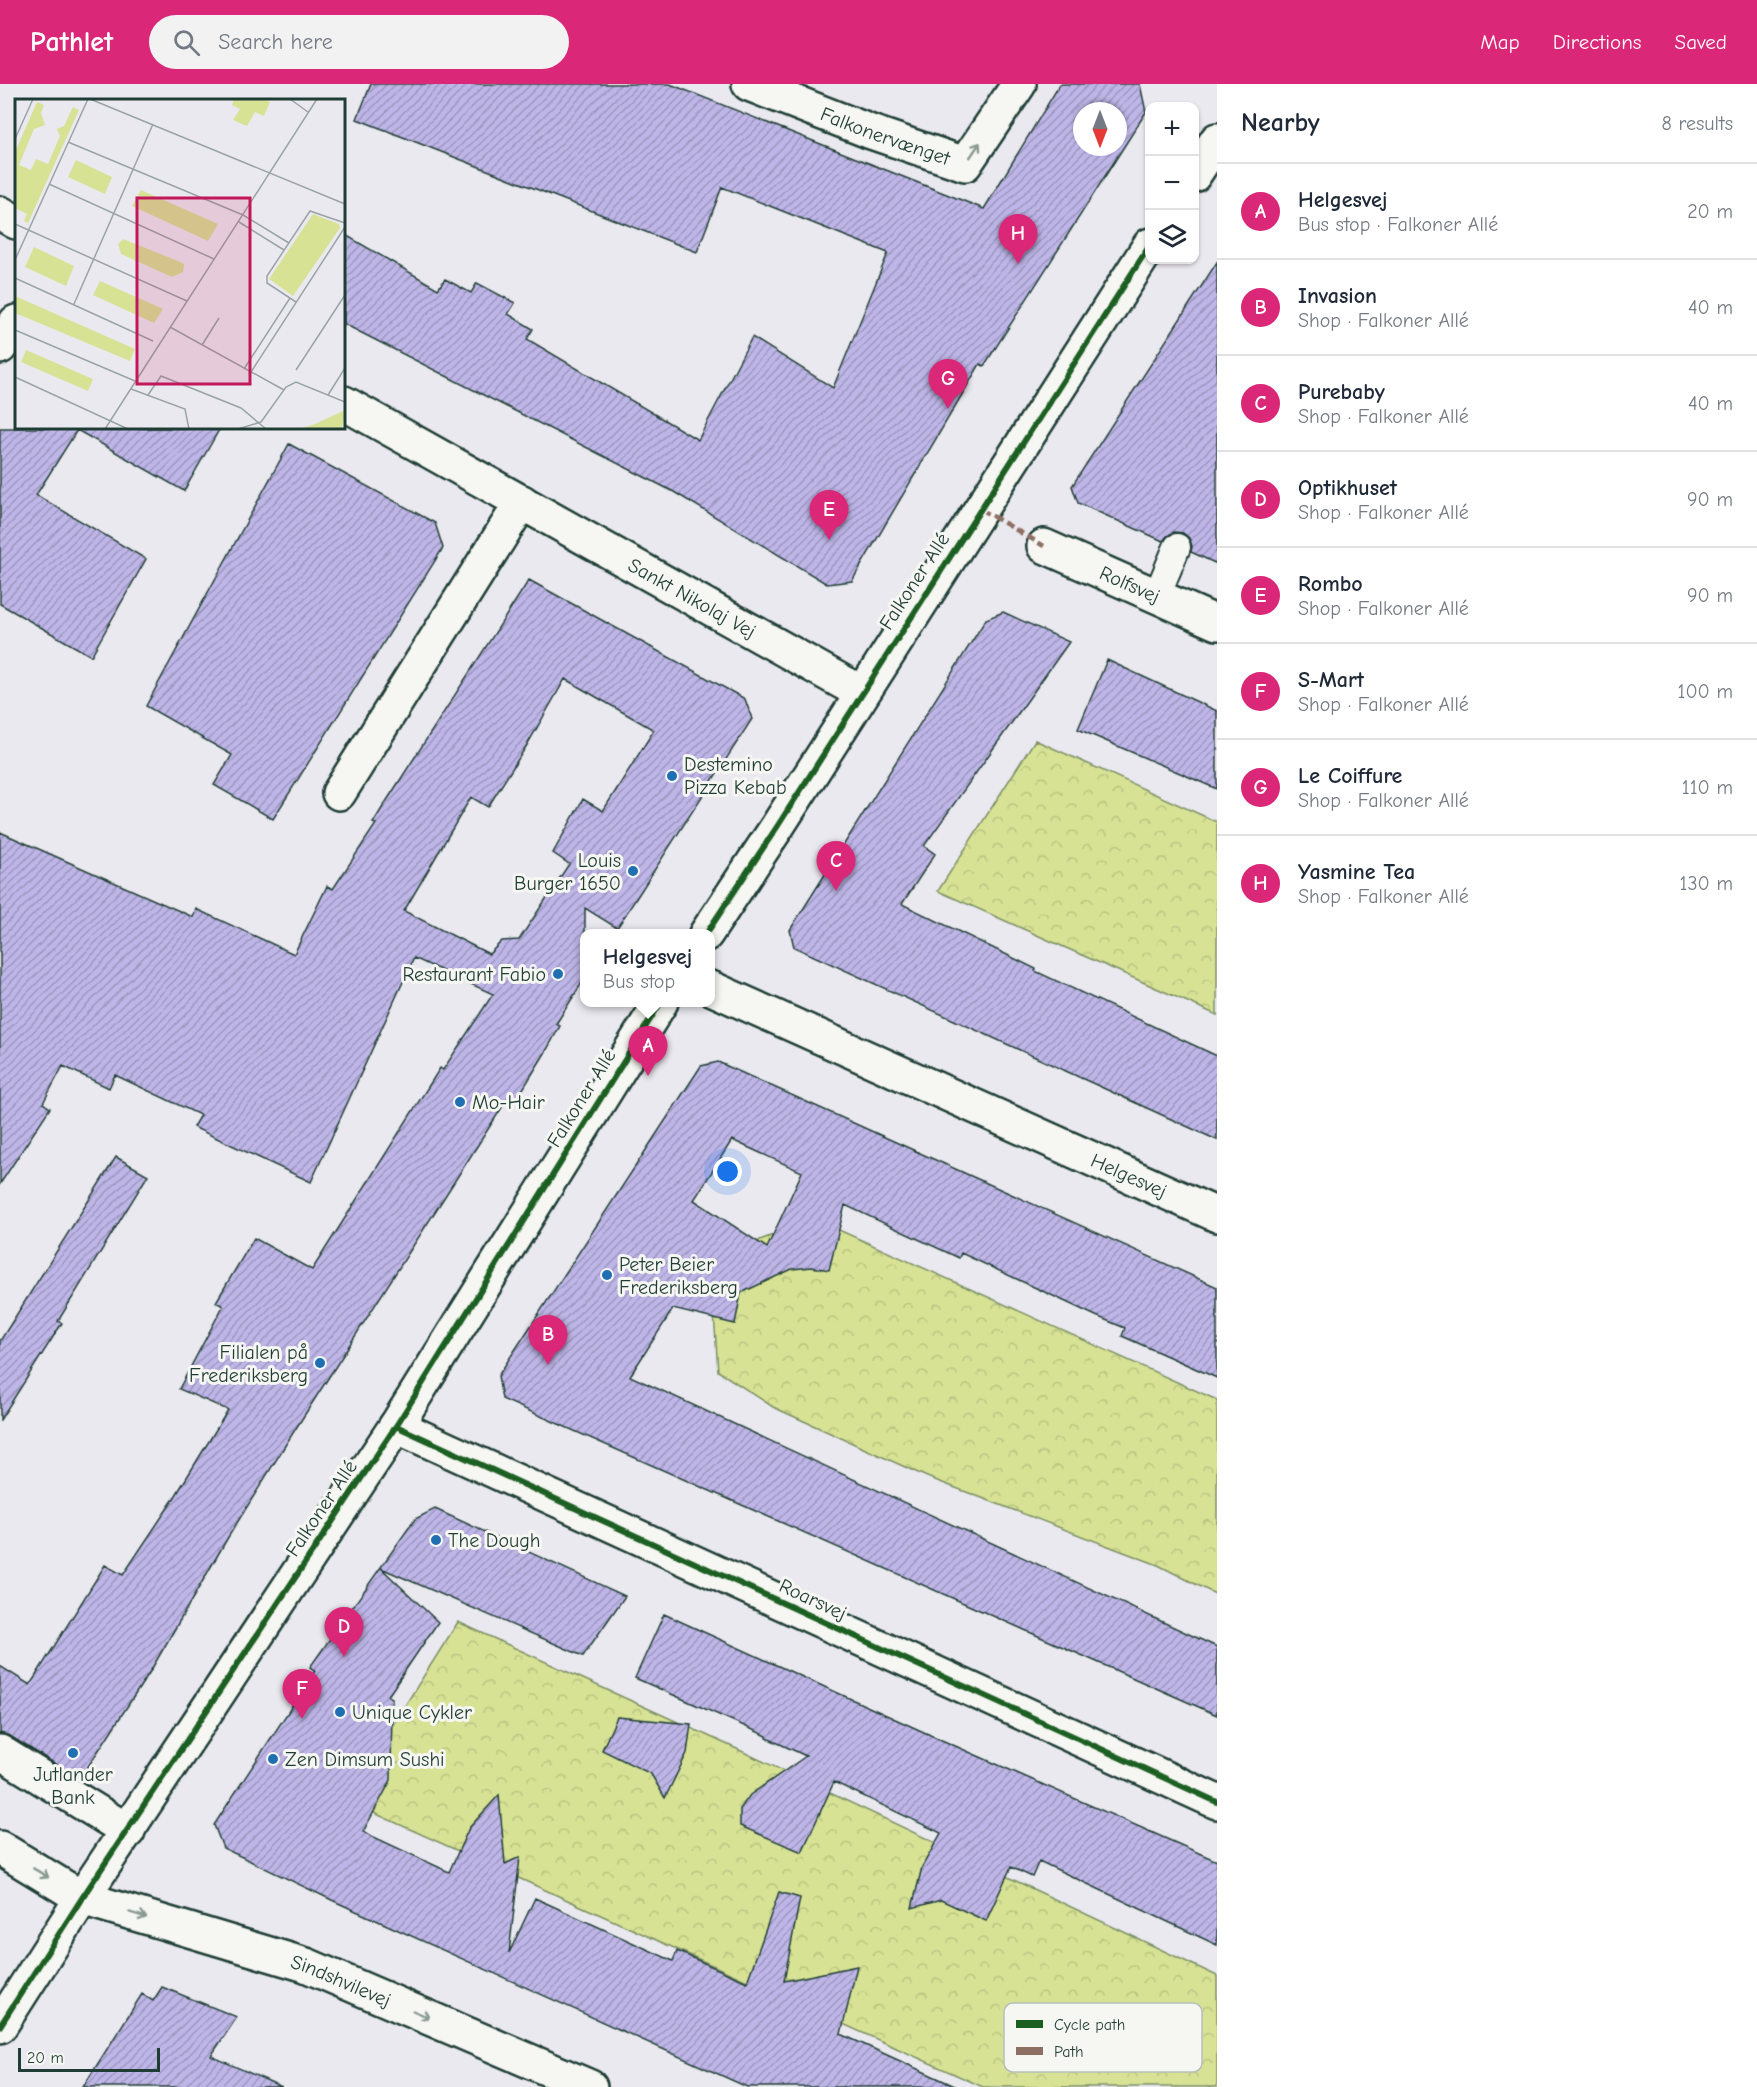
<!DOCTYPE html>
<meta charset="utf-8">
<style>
body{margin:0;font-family:"Comic Neue",sans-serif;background:#f2f2f3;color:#1f2937}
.controls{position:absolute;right:18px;top:18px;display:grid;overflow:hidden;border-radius:12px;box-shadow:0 2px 4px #0004}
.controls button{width:54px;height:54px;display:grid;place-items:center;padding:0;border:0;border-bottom:2px solid #e0e1e3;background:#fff;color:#1f2937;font:30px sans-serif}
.compass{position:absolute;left:1073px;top:18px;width:54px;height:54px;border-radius:50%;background:#fff;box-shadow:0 2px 4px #0004;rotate:180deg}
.scale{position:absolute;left:18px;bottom:15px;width:142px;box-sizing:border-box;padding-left:6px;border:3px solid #1f3d34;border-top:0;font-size:16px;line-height:21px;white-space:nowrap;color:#1f3d34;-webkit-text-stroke:4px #f6f6f2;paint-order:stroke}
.you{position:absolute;left:728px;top:1088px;width:21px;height:21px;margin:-15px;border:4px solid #fff;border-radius:50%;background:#1a73e8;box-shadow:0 0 0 9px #1a73e833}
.badge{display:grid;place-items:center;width:39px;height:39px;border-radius:50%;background:#db2777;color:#fff;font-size:20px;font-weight:700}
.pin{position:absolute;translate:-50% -50px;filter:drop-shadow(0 2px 3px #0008)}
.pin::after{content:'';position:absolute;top:32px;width:21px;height:18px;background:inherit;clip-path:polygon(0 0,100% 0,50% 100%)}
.popup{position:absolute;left:580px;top:845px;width:135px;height:78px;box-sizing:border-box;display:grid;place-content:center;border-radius:12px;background:#fff;filter:drop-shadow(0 2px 4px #0005);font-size:20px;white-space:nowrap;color:#747a83}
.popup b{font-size:22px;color:#1f2937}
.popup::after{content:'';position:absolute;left:50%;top:100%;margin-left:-12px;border:12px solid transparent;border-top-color:#fff}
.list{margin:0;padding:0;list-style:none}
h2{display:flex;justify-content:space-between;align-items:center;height:78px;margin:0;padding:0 24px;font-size:26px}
h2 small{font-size:20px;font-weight:400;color:#747a83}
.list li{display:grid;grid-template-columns:39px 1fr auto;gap:18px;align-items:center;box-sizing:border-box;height:96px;padding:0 24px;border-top:2px solid #e0e1e3}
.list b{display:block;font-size:22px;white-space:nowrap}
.list p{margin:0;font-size:20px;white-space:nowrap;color:#747a83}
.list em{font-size:20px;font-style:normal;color:#747a83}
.icon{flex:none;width:33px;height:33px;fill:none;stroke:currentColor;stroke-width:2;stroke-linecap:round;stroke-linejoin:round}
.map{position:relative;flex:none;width:1217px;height:2003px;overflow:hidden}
header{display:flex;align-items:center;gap:36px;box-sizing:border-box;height:84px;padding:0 30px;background:#db2777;color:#fff}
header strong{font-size:28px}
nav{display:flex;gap:33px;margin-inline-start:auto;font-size:21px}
.search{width:420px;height:54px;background:#f2f2f3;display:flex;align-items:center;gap:15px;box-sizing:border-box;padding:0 21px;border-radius:33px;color:#747a83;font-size:22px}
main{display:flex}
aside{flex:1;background:#fff}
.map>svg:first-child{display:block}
.park{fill:url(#park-crowns);stroke:#7b9064;stroke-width:1.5}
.building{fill:url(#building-hatch);stroke:#1f3d34;stroke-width:1.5;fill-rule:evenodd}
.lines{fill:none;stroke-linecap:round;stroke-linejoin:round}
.lane-casing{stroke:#1f3d34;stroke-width:30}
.street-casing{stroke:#1f3d34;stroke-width:38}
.secondary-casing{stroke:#1f3d34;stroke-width:38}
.lane{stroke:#f6f6f2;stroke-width:26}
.street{stroke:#f6f6f2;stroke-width:33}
.secondary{stroke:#f6f6f2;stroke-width:33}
.quiet{stroke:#8d6e63;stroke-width:4.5;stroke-dasharray:9 4.5;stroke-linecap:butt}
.cycleway-casing{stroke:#f6f6f2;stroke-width:10}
.cycleway{stroke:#1b5e20;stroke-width:6}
.oneway{stroke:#8a9a93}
.poi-dot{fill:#1f6fb2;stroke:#f6f6f2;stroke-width:2}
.labels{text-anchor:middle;stroke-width:6;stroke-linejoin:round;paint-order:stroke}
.street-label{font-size:20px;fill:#1f3d34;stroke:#f6f6f2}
.poi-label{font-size:20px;fill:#1f3d34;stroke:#f6f6f2;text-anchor:start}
.inset-road{fill:none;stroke:#99a4a5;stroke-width:1.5}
.view{fill:#c2185b;fill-opacity:0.15;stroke:#c2185b;stroke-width:3}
.inset-edge{fill:none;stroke:#1f3d34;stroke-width:3}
.key{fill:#f6f6f2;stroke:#b6beb9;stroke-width:1.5}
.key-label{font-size:16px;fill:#1f3d34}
</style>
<header>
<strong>Pathlet</strong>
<div class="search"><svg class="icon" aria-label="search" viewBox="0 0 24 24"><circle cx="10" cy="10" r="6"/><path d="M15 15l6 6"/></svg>Search here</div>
<nav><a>Map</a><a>Directions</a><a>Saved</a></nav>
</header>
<main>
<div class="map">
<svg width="1217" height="2003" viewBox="0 0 1217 2003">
<defs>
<pattern id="park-crowns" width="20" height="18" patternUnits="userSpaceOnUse" patternTransform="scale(1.5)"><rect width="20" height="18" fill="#d7e295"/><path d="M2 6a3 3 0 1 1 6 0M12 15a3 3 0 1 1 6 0" fill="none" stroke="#b8c381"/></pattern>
<pattern id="building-hatch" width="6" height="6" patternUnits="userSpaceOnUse" patternTransform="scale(1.5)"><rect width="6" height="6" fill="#bfb6e8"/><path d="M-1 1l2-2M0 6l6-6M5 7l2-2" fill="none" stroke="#9b95bd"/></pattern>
</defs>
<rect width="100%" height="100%" fill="#ebe9f0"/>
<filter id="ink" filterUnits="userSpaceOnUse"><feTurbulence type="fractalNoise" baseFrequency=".0167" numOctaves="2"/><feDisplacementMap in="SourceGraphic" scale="12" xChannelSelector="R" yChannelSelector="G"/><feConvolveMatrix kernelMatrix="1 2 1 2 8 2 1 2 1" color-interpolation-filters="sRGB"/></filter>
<g filter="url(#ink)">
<path class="park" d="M 1035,656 L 1217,738 L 1217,931 L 938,807 Z
M 786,1146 L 839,1146 L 1217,1316 L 1217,1511 L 1158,1481 L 927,1393 L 773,1323 L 718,1287 L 714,1230 L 739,1176 L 760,1156 Z
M 458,1538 L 737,1665 L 1217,1892 L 1217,2003 L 983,2003 L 345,1716 Z"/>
<path class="building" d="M 371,0 L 670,0 L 984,125 L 1060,0 L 1140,0 L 1146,28 L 984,282 L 980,280 L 852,497 L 827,500 L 674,408 L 344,240 L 344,150 L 438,205 L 445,195 L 471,209 L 477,199 L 515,219 L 508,230 L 533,245 L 527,255 L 698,356 L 752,253 L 833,304 L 888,169 L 722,103 L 697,168 L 357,35 ZM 1082,27 L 1118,27 L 1118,63 L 1082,63 Z
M 1217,178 L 1217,480 L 1191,468 L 1192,462 L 1189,454 L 1183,449 L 1174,448 L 1167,452 L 1163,457 L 1078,419 L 1072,402 Z
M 0,344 L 220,344 L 184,407 L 77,346 L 36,411 L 146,475 L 91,572 L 0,520 Z
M 289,360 L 435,439 L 443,464 L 273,735 L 214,701 L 232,671 L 146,622 Z
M 529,496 L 745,615 L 752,635 L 617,844 L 585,824 L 585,894 L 556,940 L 560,942 L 545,969 L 515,1018 L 508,1014 L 291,1352 L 227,1455 L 151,1586 L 80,1695 L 10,1652 L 0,1649 L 0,1582 L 30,1601 L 105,1481 L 123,1491 L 173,1416 L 228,1326 L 179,1305 L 223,1222 L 216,1218 L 254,1154 L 312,1186 L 440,984 L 443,986 L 493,910 L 414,874 L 311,1098 L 193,1043 L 200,1031 L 115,991 L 109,1004 L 63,982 L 43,1019 L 50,1024 L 0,1100 L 0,748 L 193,833 L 196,825 L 294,870 L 327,802 L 333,805 L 376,740 L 373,739 L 384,721 ZM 565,595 L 654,646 L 603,727 L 583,715 L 553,769 L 569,780 L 519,856 L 502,857 L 489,870 L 404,827 L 471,713 L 488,723 L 527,661 Z
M 1003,528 L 1069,558 L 924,762 L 935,770 L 902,820 L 1036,885 L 1035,887 L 1217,972 L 1217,1056 L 794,863 L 790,846 L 986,535 Z
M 1107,576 L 1217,627 L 1217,705 L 1078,645 Z
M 718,978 L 1217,1203 L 1217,1294 L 1122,1252 L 1125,1244 L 1096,1232 L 961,1169 L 959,1174 L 845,1121 L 829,1186 L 812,1183 L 792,1185 L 741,1209 L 735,1240 L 673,1225 L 630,1292 L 1217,1563 L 1217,1631 L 502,1315 L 498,1292 L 701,982 ZM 732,1056 L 802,1088 L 767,1164 L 694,1116 Z
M 116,1073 L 148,1091 L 58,1237 L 62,1239 L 0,1336 L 0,1257 Z
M 435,1425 L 625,1512 L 583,1572 L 381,1484 L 438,1538 L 388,1612 L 392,1614 L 391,1696 L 363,1748 L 449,1788 L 469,1744 L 499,1711 L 505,1780 L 520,1773 L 509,1869 L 535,1814 L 673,1877 L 677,1867 L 747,1898 L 779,1808 L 800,1814 L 784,1897 L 857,1882 L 841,1950 L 957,2003 L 747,2003 L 336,1818 L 223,1764 L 214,1741 L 315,1587 L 310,1583 L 415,1435 Z
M 664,1530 L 937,1654 L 1217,1777 L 1217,1861 L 1039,1777 L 1032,1793 L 1011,1783 L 986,1837 L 941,1816 L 912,1824 L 922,1783 L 941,1749 L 834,1698 L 802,1768 L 740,1742 L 740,1725 L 750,1711 L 806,1672 L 767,1654 L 767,1652 L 635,1594 Z
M 617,1633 L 691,1640 L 687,1669 L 665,1714 L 651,1690 L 602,1666 Z
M 162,1903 L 237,1933 L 211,1972 L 282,2003 L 83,2003 L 142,1910 L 153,1917 Z"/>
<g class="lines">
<defs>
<path id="lane" d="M 1157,511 L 1177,463"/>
<g id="street">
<path id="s1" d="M 749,0 L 871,48 L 965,80 L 1019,0"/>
<path d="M 0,129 L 16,138"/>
<path d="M 0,263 L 16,238"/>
<path id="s2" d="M 344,319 L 862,609"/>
<path id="s3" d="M 1044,462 L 1217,539"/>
<path d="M 339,709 L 522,418"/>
<path id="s4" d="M 711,904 L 1217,1131"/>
<path d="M 396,1342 L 1217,1718"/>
<path d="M 0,1668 L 128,1747"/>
<path id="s5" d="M 0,1764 L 82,1814 L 306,1881 L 590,2003"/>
</g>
<path id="secondary" d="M 1194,91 L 1217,56
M 706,850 L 777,743 L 1150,161
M 0,1942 L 82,1814 L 396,1342 L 661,918"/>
</defs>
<use href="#lane" class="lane-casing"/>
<use href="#street" class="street-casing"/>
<use href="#secondary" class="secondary-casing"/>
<use href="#lane" class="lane"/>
<use href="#street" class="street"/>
<use href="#secondary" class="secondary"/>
<path class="quiet" d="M 980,425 L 1044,462"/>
<defs>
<path id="cycleway" d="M 706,850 L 777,743 L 1150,161
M 396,1342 L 1217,1718
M 0,1942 L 82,1814 L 396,1342 L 661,918"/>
</defs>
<use href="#cycleway" class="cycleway-casing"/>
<use href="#cycleway" class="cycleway"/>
</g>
<defs><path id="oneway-shaft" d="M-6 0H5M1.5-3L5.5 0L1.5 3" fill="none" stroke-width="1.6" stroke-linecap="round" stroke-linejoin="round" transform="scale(1.5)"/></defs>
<g class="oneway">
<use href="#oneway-shaft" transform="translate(975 66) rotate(-56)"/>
<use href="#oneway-shaft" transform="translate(41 1789) rotate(31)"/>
<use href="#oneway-shaft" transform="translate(138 1831) rotate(17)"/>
<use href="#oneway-shaft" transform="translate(421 1930) rotate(23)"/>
</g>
</g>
<g class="poi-dot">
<circle cx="672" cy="692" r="6"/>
<circle cx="633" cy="787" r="6"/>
<circle cx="558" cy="890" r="6"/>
<circle cx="460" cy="1018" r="6"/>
<circle cx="607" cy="1191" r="6"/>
<circle cx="320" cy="1279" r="6"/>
<circle cx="436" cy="1456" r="6"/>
<circle cx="340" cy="1628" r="6"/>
<circle cx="73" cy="1669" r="6"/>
<circle cx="273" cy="1675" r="6"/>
</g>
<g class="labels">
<g class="street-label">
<text dy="7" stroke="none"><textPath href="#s1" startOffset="146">Falkonervænget</textPath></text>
<text transform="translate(914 497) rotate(-57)" y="7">Falkoner Allé</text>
<text dy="7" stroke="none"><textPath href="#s3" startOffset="94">Rolfsvej</textPath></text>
<text dy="7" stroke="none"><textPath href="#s2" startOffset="399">Sankt Nikolaj Vej</textPath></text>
<text transform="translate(581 1014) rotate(-58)" y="7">Falkoner Allé</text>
<text dy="7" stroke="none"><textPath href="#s4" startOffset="458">Helgesvej</textPath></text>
<text transform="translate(321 1424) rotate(-56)" y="7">Falkoner Allé</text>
<text transform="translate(813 1515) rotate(25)" y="7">Roarsvej</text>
<text dy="7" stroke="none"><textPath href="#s5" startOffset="368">Sindshvilevej</textPath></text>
</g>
<g class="poi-label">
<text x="684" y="687">Destemino<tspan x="684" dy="23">Pizza Kebab</tspan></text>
<text x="621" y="783" text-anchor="end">Louis<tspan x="621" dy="23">Burger 1650</tspan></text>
<text x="546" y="897" text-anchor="end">Restaurant Fabio</text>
<text x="472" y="1025">Mo-Hair</text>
<text x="619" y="1187">Peter Beier<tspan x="619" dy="23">Frederiksberg</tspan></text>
<text x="308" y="1275" text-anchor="end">Filialen på<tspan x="308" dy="23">Frederiksberg</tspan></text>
<text x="448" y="1463">The Dough</text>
<text x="352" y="1635">Unique Cykler</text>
<text x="285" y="1682">Zen Dimsum Sushi</text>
<text x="73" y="1697" text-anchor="middle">Jutlander<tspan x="73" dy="23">Bank</tspan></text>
</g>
</g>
<g transform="translate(15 15)">
<rect width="330" height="330" fill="#ebe9f0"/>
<path d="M 219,0 L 247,0 L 255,3 L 249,17 L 240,13 L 232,27 L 218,21 L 225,10 L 217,6 ZM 22,3 L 29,6 L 26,14 L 30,26 L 19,30 L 4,66 L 16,71 L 21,60 L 33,65 L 45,37 L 42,30 L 49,27 L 58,8 L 64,11 L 13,124 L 9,122 L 12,115 L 0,109 L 0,53 ZM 61,61 L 97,78 L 90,95 L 53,78 ZM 126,91 L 203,125 L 193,142 L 117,107 ZM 298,115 L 324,125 L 325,129 L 278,197 L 254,180 ZM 108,140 L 163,162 L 169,165 L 168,173 L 157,178 L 106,155 L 103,145 ZM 19,148 L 59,167 L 51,187 L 10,168 ZM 85,182 L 137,205 L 148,210 L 139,224 L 78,196 ZM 0,197 L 120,250 L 115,262 L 0,214 ZM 11,251 L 78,280 L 73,292 L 6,263 ZM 330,311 L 327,330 L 285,330 L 300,325 Z" fill="#d7e295"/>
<path class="inset-road" d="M 75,0 L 330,105M 275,0 L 293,13M 0,40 L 18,0M 53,43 L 228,116 L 274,144M 34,85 L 199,160M 224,123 L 269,151M 0,125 L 172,202M 0,161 L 73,0M 0,179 L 138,242M 281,203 L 252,184 L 252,177 L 295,112 L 330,124M 59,205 L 138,25M 155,228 L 269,291M 0,231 L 120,282M 187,246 L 204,219M 229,270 L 275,199M 281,271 L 330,196M 236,273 L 330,128M 0,278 L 113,330M 116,290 L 170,310 L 174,330M 133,296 L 146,277 L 226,309 L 251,330M 313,296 L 330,269M 90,330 L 302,0M 223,330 L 246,323 L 271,288 L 281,283 L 330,303"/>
<path class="view" d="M 122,99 L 235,99 L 235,285 L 122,285 Z"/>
<rect width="330" height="330" class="inset-edge"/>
</g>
<rect x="1004" y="1919" width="198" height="69" rx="9" class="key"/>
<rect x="1016" y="1936" width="27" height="8" fill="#1b5e20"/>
<rect x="1016" y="1963" width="27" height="8" fill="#8d6e63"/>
<g class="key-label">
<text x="1054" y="1946">Cycle path</text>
<text x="1054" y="1973">Path</text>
</g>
</svg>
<div class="controls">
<button>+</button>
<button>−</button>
<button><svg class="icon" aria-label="layers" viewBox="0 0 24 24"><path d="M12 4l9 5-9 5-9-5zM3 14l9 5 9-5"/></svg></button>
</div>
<svg class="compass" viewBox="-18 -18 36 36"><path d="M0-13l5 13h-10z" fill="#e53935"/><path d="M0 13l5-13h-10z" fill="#747a83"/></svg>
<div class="scale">20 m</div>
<div class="you"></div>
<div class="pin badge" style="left:648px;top:992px">A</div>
<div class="popup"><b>Helgesvej</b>Bus stop</div>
<div class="pin badge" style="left:548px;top:1281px">B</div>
<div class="pin badge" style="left:836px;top:807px">C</div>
<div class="pin badge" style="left:344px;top:1573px">D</div>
<div class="pin badge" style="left:829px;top:456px">E</div>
<div class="pin badge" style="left:302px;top:1635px">F</div>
<div class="pin badge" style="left:948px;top:325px">G</div>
<div class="pin badge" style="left:1018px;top:180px">H</div>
</div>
<aside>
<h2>Nearby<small>8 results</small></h2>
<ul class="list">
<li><span class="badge">A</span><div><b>Helgesvej</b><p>Bus stop · Falkoner Allé</p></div><em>20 m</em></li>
<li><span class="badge">B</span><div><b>Invasion</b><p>Shop · Falkoner Allé</p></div><em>40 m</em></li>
<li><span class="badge">C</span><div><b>Purebaby</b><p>Shop · Falkoner Allé</p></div><em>40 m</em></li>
<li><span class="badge">D</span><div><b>Optikhuset</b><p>Shop · Falkoner Allé</p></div><em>90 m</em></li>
<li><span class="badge">E</span><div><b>Rombo</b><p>Shop · Falkoner Allé</p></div><em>90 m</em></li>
<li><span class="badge">F</span><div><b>S-Mart</b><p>Shop · Falkoner Allé</p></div><em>100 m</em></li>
<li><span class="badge">G</span><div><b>Le Coiffure</b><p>Shop · Falkoner Allé</p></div><em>110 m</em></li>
<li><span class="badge">H</span><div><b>Yasmine Tea</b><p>Shop · Falkoner Allé</p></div><em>130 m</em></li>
</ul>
</aside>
</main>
